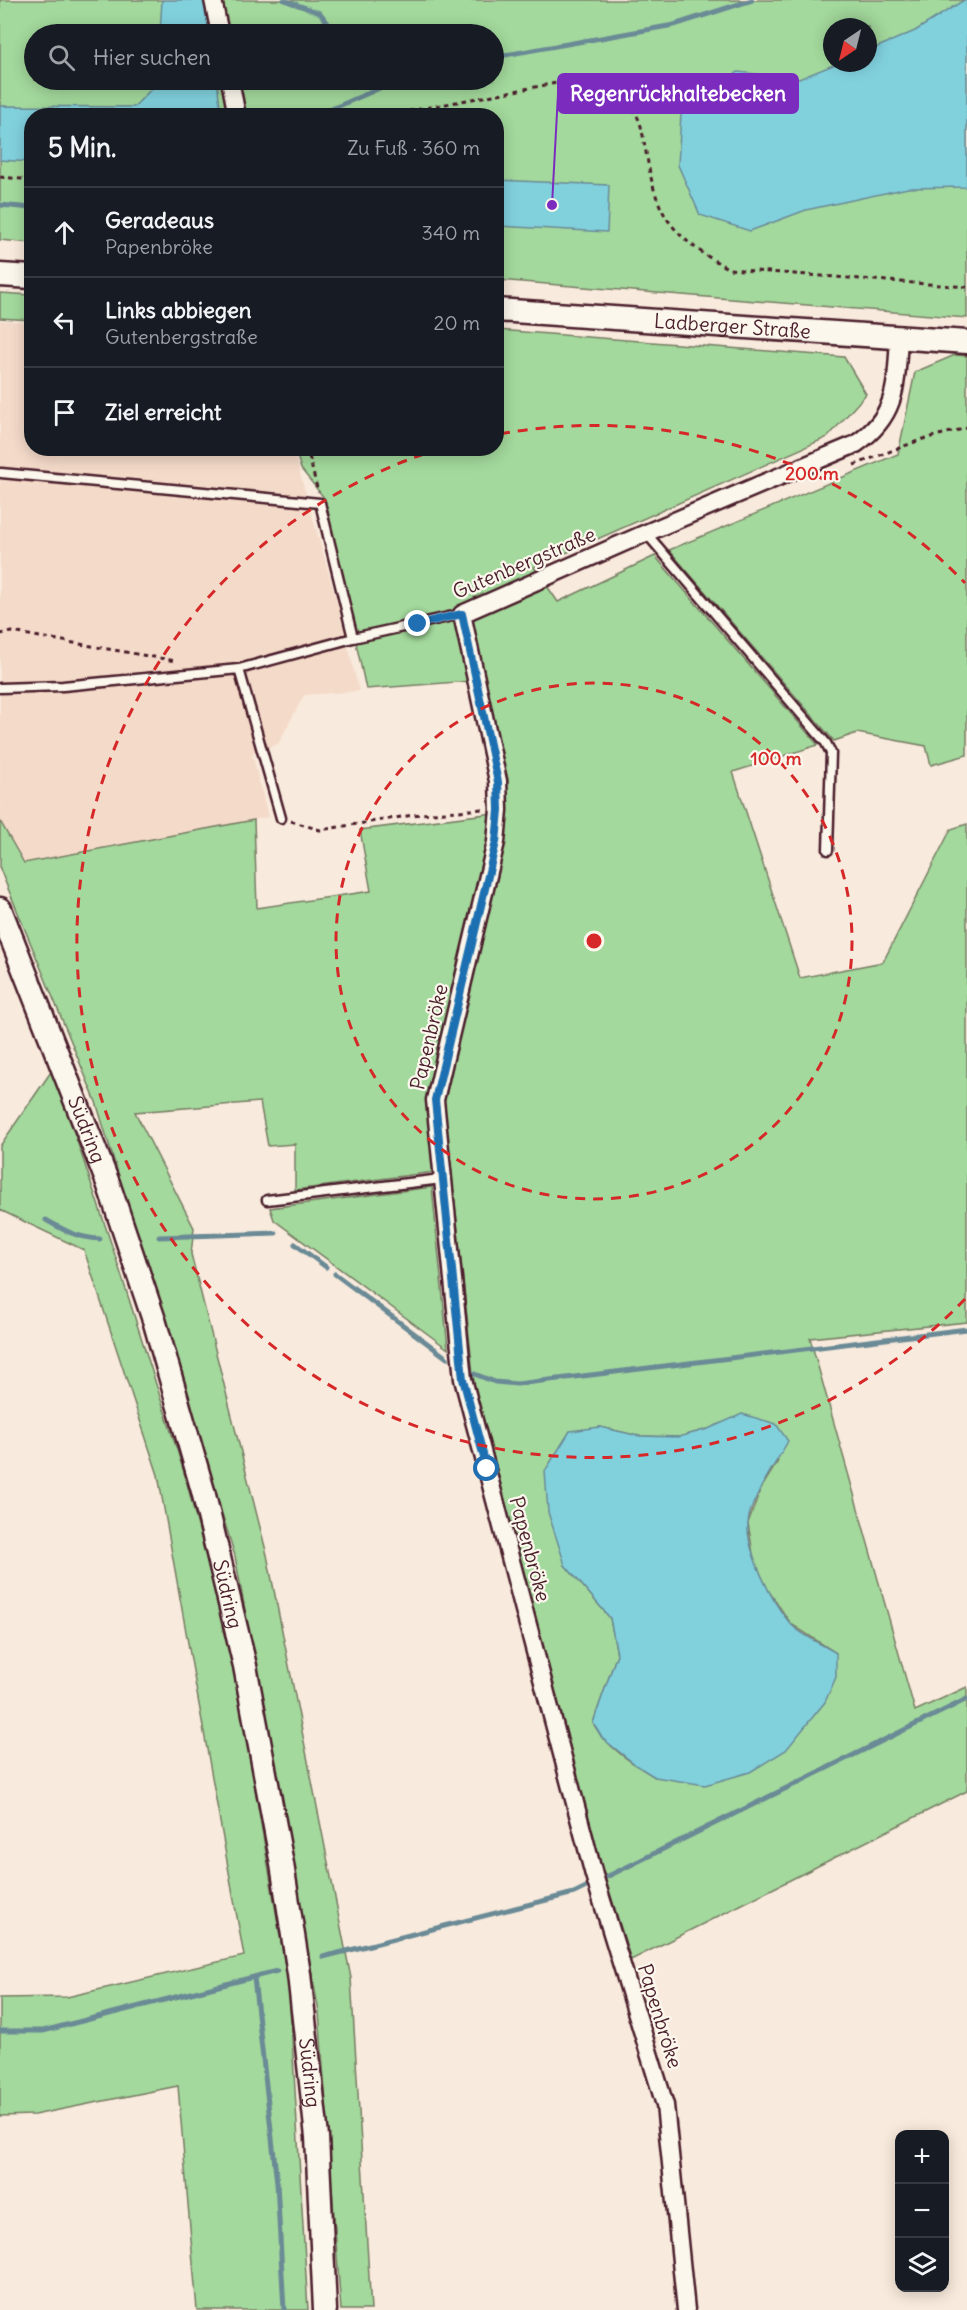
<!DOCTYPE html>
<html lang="de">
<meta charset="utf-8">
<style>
body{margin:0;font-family:Delius,sans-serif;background:#242831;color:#f1f3f6}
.controls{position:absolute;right:18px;bottom:18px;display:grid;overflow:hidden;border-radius:12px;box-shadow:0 3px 15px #0003}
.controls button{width:54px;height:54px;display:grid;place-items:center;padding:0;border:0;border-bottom:2px solid #363941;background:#171b24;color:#f1f3f6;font:30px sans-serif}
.compass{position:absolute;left:823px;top:18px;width:54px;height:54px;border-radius:50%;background:#171b24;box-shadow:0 3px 15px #0003;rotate:215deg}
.stop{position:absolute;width:18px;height:18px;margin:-14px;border:4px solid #1f6fb2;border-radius:50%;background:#fff}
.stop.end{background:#1f6fb2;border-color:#fff;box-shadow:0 2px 6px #0008}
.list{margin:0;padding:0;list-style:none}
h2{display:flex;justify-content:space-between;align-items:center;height:78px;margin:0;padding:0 24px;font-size:26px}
h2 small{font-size:20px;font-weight:400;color:#9ea1a6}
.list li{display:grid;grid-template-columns:39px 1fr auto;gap:18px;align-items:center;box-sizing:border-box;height:90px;padding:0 24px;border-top:2px solid #363941}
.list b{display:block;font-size:22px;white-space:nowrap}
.list p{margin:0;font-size:20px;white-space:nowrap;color:#9ea1a6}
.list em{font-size:20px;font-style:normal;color:#9ea1a6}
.icon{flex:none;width:33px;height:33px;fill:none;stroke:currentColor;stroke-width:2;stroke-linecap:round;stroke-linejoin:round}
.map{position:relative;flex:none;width:967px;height:2310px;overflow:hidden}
.search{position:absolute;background:#171b24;box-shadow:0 3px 15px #0003;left:24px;top:24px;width:480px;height:66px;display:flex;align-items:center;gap:15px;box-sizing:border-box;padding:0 21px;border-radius:33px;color:#9ea1a6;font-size:22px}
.panel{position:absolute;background:#171b24;box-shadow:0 3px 15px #0003;left:24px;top:108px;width:480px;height:348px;border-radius:24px}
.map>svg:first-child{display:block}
.built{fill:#f4dac9}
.green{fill:#a3d99c;stroke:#767c64;stroke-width:1.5;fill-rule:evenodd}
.water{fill:#81d1dd;stroke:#6b8a96;stroke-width:1.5}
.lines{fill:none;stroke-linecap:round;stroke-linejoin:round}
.stream{stroke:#6b8a96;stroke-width:5}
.lane-casing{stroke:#4a1f2b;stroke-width:13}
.street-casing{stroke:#4a1f2b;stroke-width:21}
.secondary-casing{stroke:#4a1f2b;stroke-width:27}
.path{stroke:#4a1f2b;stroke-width:3;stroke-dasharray:4.5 4.5;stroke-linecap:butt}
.lane{stroke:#fbf7ec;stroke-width:8}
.street{stroke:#fbf7ec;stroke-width:16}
.secondary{stroke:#fbf7ec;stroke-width:22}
.route{stroke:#1f6fb2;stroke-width:8}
.ring{fill:none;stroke:#d62828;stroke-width:3;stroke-dasharray:10 8}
.labels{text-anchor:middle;stroke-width:4.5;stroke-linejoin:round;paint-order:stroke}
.street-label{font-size:20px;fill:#4a1f2b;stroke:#fbf7ec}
.centre{fill:#d62828;stroke:#fbf7ec;stroke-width:3}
.ring-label{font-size:18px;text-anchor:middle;font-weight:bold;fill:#d62828;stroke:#fbf7ec;stroke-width:4.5;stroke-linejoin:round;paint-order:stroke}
.leader{fill:none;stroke:#7b2cbf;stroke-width:2}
.callout-dot{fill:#7b2cbf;stroke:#fbf7ec;stroke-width:2}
.callout{fill:#7b2cbf;stroke:#7b2cbf;stroke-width:2}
.callout-label{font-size:21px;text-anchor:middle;font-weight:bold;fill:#fff}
</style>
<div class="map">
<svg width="967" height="2310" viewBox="0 0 967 2310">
<rect width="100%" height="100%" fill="#f8eadc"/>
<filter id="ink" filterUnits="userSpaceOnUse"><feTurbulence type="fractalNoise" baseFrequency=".0167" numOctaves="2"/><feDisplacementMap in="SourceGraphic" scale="12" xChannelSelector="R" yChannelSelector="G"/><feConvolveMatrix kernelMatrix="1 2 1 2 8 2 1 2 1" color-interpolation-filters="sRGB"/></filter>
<g filter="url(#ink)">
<path class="built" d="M 0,320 L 31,323 L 32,448 L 293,449 L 339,609 L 359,691 L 304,695 L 278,744 L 252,753 L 268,817 L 24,863 L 0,821 Z"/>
<path class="green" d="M 0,0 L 967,0 L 967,318 L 497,280 L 496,116 L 32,116 L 31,243 L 0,240 ZM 832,27 L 868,27 L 868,63 L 832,63 ZM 34,34 L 494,34 L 494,80 L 34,80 Z
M 0,293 L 31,295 L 31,320 L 0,318 Z
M 497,330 L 844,357 L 866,394 L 828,437 L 534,567 L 558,602 L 655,556 L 818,745 L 733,772 L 800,978 L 883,962 L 951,829 L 967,824 L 967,1322 L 810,1338 L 915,1711 L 967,1687 L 967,1791 L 631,1960 L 602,1868 L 474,1383 L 444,1100 L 505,843 L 508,779 L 483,680 L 366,689 L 325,499 L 301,469 L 295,449 L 496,448 ZM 600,1427 L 639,1436 L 679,1437 L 708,1429 L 778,1461 L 760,1490 L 748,1523 L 754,1560 L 768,1590 L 791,1624 L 836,1653 L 655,1777 C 631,1763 607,1747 593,1723 L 617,1654 L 610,1618 L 565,1565 Z
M 955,355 L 967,356 L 967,755 L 931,765 L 926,746 L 857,733 L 834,741 L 669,550 L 898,454 L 915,372 Z
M 495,813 L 426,1100 L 434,1172 L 295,1190 L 295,1144 L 268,1146 L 260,1102 L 135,1112 L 194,1228 L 191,1254 L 267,1555 L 351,1978 L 371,2310 L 341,2310 L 319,2012 L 235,1556 L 96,1102 L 0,869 L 0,821 L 24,863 L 254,820 L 257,908 L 371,891 L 360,830 Z
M 53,1069 L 113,1249 L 184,1472 L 235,1670 L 289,1989 L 308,2310 L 197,2310 L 178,2086 L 34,2115 L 0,2116 L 0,1998 L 67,1997 L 244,1956 L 158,1475 L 84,1250 L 0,1210 L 0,1146 Z
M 432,1187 L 448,1349 L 274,1220 L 270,1208 Z"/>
<path class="water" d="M 162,0 L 204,0 L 211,34 L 160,34 Z
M 964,0 L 967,0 L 967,187 L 908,188 L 806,210 L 750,231 L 700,215 L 678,165 L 681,114 L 738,72 L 799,79 L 838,63 L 868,63 L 868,51 L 915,31 Z
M 155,80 L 217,80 L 221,115 L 32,116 L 31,162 L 0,160 L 0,106 L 134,107 L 153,87 Z
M 496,180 L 609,185 L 607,232 L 497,226 Z
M 742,1414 L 776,1424 L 788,1441 C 777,1462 749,1501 748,1523 C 746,1550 772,1603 790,1623 C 799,1634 823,1645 836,1653 L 836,1677 L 825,1702 L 786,1750 L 750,1772 L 705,1785 L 655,1777 L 637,1766 L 602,1738 L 593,1723 L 617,1654 L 610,1618 L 565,1565 L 548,1512 L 545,1471 L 570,1431 L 600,1427 L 639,1436 L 679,1437 L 708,1429 Z"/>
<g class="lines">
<path class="stream" d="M 284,0 L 320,13 L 336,34
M 494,57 L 674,25 L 752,0
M 366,80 L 374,89
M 316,116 L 398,80
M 0,205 L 32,208
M 46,1220 C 65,1231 78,1238 100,1239
M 159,1237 L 276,1233
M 295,1244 L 326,1267
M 335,1274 L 447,1358
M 472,1373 L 495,1382 L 517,1384 L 967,1329
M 323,1957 L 574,1893 L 967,1699
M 254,1978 L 277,2183 L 284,2310
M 0,2031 L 43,2031 L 277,1971"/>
<defs>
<path id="lane" d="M 1,473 L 320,503 L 353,638
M 646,533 L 826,743 L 831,753 L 828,850
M 239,669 L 281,818
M 0,688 L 63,686 L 239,669 L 353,638 L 462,614
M 267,1200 L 442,1179"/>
<path id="street" d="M 213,0 L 220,34
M 230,80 L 237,116
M 686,2310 L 665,2105 L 594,1875 L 463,1379 L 435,1100 L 496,842 L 499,810 L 498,781 L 462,614 L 646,533 L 856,444 C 898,415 896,384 899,337"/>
<g id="secondary">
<path d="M 0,275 L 32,277"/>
<path id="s1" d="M 496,310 L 967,342"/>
<path id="s2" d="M 0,909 L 108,1183 L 155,1323 L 203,1491 L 245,1666 L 282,1864 L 299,1974 L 317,2137 L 325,2310"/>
</g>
</defs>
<use href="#lane" class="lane-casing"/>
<use href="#street" class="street-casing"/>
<use href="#secondary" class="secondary-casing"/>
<path class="path" d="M 383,116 L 572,80 C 598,80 624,93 637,116 C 642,125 643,137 645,147 C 650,173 654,203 671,224 C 686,244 708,257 729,269 L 967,287
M 0,177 L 32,180
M 307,448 L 318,492
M 854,465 L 923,439 L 967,428
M 0,634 L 12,632 L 176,661
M 291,821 L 320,830 L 420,814 L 483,809"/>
<use href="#lane" class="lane"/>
<use href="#street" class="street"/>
<use href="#secondary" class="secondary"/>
</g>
</g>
<g class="lines" filter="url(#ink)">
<path class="route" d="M 418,624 L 462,614 L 498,782 L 499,810 L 496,842 L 435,1100 L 463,1379 L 487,1469"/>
</g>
<g class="ring">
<circle cx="594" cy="941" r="258"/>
<path d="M965 1299A516 516 0 1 1 439 449M500 434A516 516 0 0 1 965 583"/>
</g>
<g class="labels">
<g class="street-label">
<text dy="7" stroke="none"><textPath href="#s1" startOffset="237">Ladberger Straße</textPath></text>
<text transform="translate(524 563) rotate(-23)" y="7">Gutenbergstraße</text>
<text transform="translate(429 1037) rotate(-77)" y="7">Papenbröke</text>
<text dy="7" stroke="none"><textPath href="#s2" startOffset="237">Südring</textPath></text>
<text transform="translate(530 1549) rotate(75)" y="7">Papenbröke</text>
<text dy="7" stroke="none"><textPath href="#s2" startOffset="723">Südring</textPath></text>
<text transform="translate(660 2016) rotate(73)" y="7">Papenbröke</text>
<text dy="7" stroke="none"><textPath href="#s2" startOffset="1209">Südring</textPath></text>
</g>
</g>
<circle cx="594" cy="941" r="9" class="centre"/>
<g class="ring-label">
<text x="812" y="480">200 m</text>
<text x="776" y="765">100 m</text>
</g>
<path class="leader" d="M552 205L558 94"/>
<circle class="callout-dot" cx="552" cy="205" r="6"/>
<rect class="callout" x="558" y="74" width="240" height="39" rx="6"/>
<g class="callout-label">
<text x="678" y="101">Regenrückhaltebecken</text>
</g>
</svg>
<div class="controls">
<button>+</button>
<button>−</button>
<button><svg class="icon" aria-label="layers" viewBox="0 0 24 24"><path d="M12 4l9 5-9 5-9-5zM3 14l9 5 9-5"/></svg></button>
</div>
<svg class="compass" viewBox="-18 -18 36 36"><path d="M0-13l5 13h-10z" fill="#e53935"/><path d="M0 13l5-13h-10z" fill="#9ea1a6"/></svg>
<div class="stop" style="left:487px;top:1469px"></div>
<div class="stop end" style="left:418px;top:624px"></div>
<div class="search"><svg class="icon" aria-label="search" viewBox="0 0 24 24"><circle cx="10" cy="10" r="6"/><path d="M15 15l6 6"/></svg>Hier suchen</div>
<section class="panel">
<h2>5 Min.<small>Zu Fuß · 360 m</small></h2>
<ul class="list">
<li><svg class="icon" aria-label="ahead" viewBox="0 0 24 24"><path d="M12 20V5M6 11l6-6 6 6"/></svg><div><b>Geradeaus</b><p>Papenbröke</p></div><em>340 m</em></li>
<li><svg class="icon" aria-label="left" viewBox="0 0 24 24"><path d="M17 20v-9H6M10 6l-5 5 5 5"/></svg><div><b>Links abbiegen</b><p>Gutenbergstraße</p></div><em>20 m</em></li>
<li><svg class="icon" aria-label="arrive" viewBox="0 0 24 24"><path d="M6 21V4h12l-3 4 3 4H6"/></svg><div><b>Ziel erreicht</b></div></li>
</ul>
</section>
</div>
